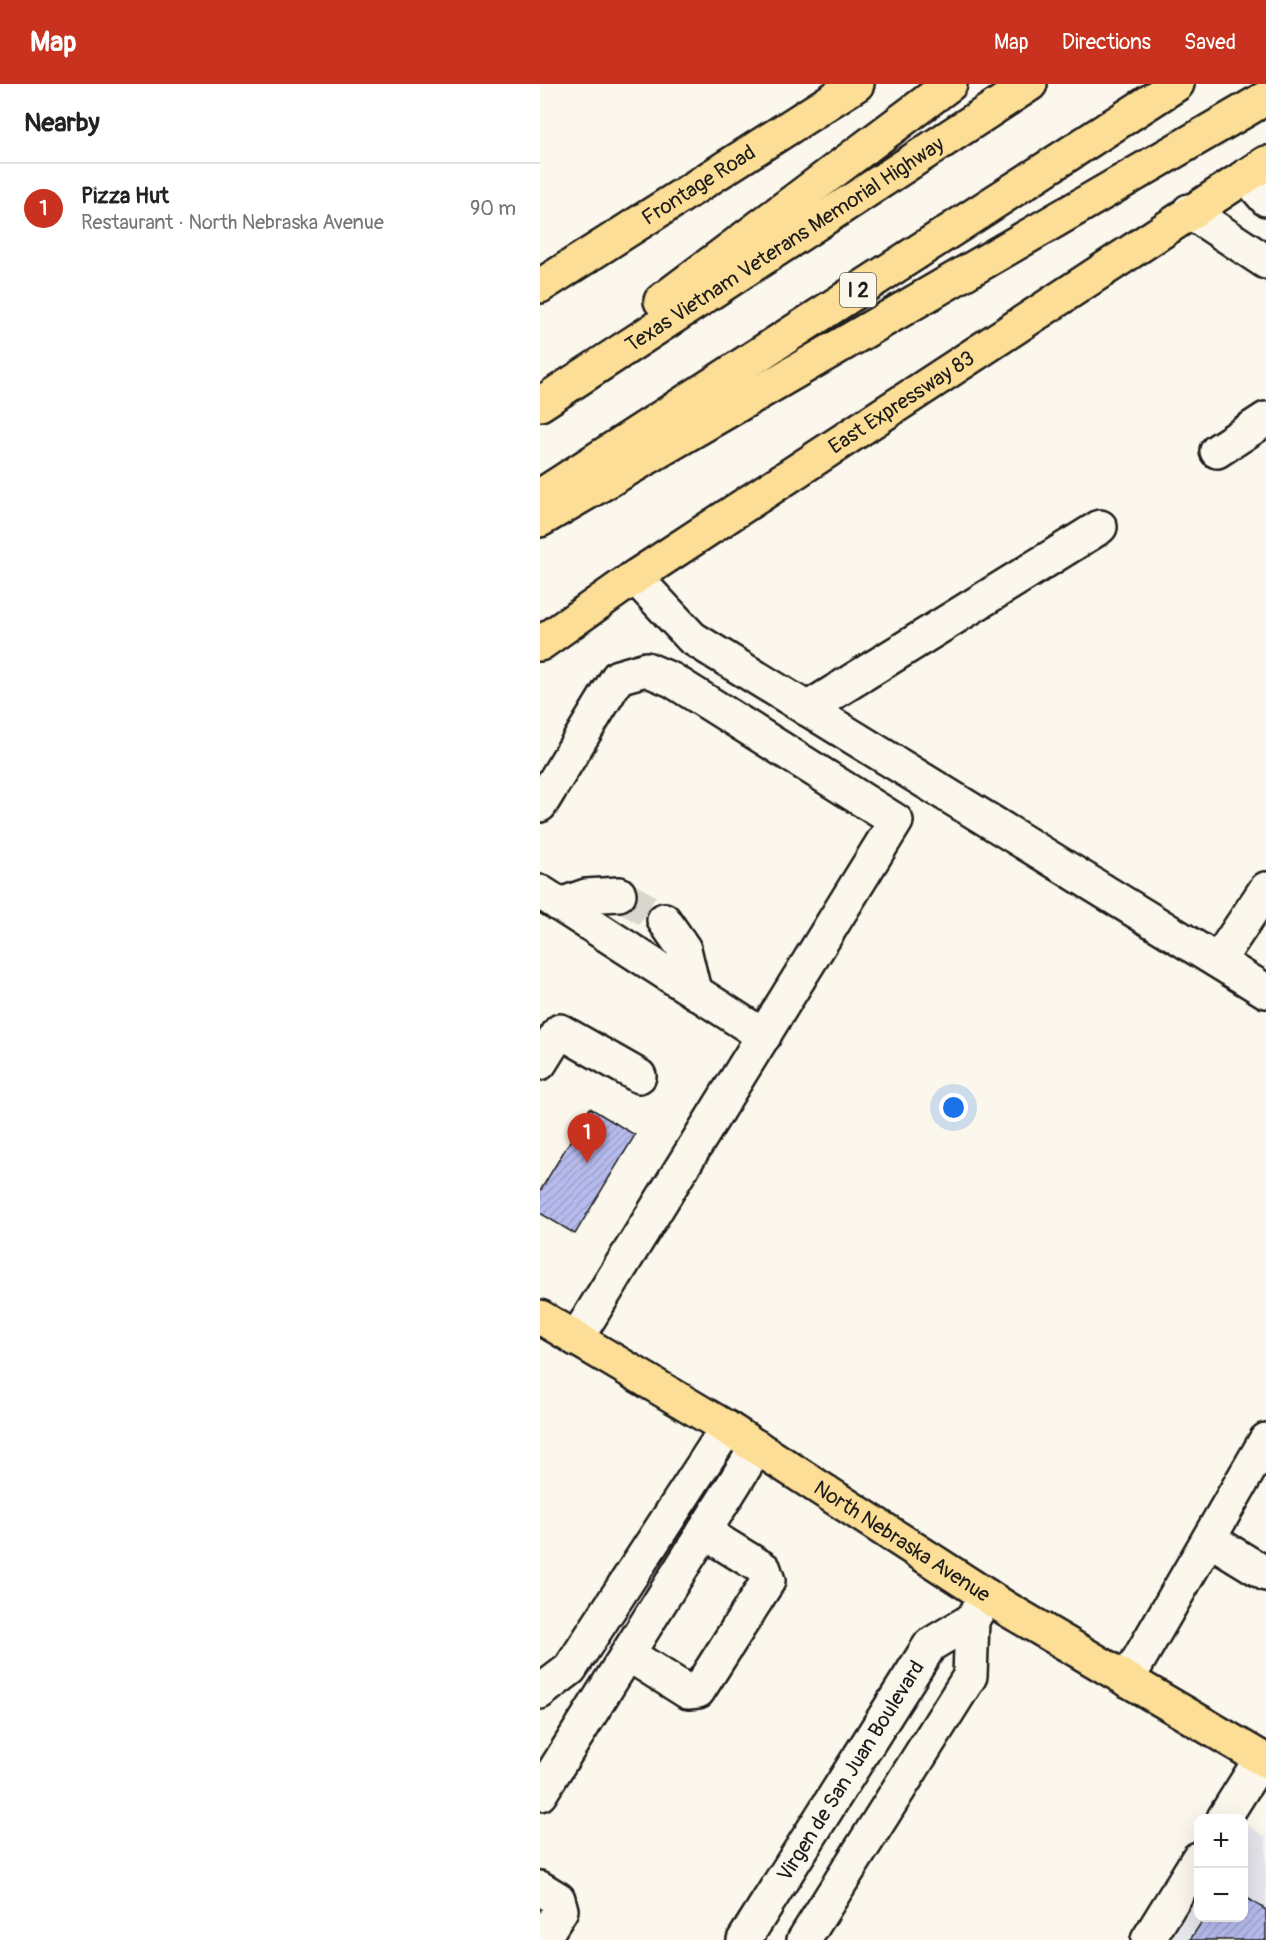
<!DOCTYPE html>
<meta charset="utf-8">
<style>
body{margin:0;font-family:Pangolin,sans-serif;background:#f6f6f6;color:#222}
.controls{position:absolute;right:18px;bottom:18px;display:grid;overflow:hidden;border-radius:12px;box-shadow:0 6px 24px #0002}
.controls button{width:54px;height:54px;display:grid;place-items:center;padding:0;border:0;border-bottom:2px solid #e0e0e0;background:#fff;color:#222;font:30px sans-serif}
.you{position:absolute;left:414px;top:1024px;width:21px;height:21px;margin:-15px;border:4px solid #fff;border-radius:50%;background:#1a73e8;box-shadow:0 0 0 9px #1a73e833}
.badge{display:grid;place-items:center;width:39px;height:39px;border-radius:50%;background:#c8321e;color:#fff;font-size:20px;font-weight:700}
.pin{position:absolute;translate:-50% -50px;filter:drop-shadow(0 2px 3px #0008)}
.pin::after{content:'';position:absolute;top:32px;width:21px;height:18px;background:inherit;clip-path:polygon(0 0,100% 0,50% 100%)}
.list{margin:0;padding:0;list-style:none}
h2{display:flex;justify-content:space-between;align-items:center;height:78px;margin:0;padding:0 24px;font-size:26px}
h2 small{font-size:20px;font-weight:400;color:#767676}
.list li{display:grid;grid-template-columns:39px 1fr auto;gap:18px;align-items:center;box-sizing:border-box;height:90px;padding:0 24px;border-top:2px solid #e0e0e0}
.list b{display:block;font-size:22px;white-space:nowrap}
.list p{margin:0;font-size:20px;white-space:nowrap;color:#767676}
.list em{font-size:20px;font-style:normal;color:#767676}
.map{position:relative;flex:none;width:726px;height:1856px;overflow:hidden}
header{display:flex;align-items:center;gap:36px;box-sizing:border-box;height:84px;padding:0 30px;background:#c8321e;color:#fff}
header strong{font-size:28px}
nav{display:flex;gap:33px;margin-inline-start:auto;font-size:21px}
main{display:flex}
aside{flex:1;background:#fff}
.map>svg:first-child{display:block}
.built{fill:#e6e5ec}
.building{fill:url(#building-hatch);stroke:#1c1c1c;stroke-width:1.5}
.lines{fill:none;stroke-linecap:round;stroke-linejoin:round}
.minor-tunnel{stroke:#dad6cd;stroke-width:33;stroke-dasharray:33 16;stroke-linecap:butt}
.minor-casing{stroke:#1c1c1c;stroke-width:38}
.major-casing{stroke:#1c1c1c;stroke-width:38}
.highway-casing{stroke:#1c1c1c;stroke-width:38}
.minor{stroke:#fbf7ec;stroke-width:33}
.major{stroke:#fdde96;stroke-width:33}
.highway{stroke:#fdde96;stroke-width:33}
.labels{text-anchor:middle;stroke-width:6;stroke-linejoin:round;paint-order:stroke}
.shield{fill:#fbf7ec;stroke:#5f5e5a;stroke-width:1.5}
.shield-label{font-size:20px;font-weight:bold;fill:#1c1c1c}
.street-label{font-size:21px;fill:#1c1c1c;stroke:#fbf7ec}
</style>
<header>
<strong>Map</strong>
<nav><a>Map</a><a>Directions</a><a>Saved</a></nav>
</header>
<main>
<aside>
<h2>Nearby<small></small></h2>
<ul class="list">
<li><span class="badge">1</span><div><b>Pizza Hut</b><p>Restaurant · North Nebraska Avenue</p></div><em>90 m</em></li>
</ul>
</aside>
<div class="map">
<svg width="726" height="1856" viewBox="0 0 726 1856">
<defs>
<pattern id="building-hatch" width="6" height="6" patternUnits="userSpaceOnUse" patternTransform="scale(1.5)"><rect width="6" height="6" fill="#b6bbed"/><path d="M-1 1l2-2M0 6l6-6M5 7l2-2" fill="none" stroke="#9ca0cb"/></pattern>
</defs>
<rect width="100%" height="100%" fill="#fbf7ec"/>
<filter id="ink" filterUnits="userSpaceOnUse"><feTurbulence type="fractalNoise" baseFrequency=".0167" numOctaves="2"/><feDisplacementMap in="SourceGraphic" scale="12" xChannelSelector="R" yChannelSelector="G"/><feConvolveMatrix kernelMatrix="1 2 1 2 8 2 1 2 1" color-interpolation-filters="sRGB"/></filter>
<g filter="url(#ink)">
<path class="built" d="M 704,1739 L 726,1753 L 726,1856 L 631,1856 L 658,1811 L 658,1834 L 704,1834 Z"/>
<path class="building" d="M 50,1024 L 95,1051 L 35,1150 L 0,1129 L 0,1107 Z
M 704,1812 L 726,1826 L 726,1856 L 650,1856 L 664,1834 L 704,1834 Z"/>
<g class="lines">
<path class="minor-tunnel" d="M 79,810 L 124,836"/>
<defs>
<g id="minor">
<path d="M 706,92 L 726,115"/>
<path d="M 649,127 L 726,178"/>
<path d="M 677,367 L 726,335"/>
<path d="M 95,493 L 152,554 L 726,907"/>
<path d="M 267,625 L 560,443"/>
<path d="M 0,721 L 78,593 L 106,585 L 132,596 L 356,737 L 36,1255"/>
<path d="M 0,808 L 224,952"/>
<path d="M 20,821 L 46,812 L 79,810"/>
<path d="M 124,836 L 144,865 L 154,907"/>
<path d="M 678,877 L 726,805"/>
<path d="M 0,979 L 20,947 L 99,992"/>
<path d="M 669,1455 L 726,1490"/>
<path d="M 88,1570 L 148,1608 L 158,1607 L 228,1497 L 224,1485 L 164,1448"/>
<path d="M 587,1596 L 726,1356"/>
<path d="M 0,1608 L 30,1585 L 187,1344"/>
<path d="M 0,1710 L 217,1363"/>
<path d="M 684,1734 L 721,1675"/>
<path d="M 0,1804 L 18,1815 L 21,1826 L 2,1856"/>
<path id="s1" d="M 204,1856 L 390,1561 L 432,1536 L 447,1512"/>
<path d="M 264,1856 L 430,1592 L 432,1536"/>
<path d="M 608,1856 L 658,1775"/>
</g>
<g id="major">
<path id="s2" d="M 0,202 L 317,0"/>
<path id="s3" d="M 0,560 L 95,493 L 726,79"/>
<path id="s4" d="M 0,1233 L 187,1344 L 467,1525 L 726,1677"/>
</g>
<g id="highway">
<path d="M 121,217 L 410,0"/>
<path id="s5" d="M 0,320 L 490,0"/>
<path d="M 0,412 L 637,0"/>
<path d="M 0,436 L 726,14"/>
</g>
</defs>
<use href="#minor" class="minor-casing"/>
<use href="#major" class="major-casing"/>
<use href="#highway" class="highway-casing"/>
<use href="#minor" class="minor"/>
<use href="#major" class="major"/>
<use href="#highway" class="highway"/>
</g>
</g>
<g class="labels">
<rect class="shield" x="300" y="189" width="36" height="34" rx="4.5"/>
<g class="shield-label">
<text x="318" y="213">I 2</text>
</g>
<g class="street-label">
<text dy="7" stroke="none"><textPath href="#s2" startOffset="188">Frontage Road</textPath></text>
<text dy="7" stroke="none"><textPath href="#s5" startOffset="292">Texas Vietnam Veterans Memorial Highway</textPath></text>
<text dy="7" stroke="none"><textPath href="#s3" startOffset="435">East Expressway 83</textPath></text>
<text dy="7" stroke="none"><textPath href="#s4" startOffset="426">North Nebraska Avenue</textPath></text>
<text dy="7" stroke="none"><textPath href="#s1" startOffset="200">Virgen de San Juan Boulevard</textPath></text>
</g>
</g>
</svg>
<div class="controls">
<button>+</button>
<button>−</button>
</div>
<div class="you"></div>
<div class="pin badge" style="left:47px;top:1079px">1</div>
</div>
</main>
